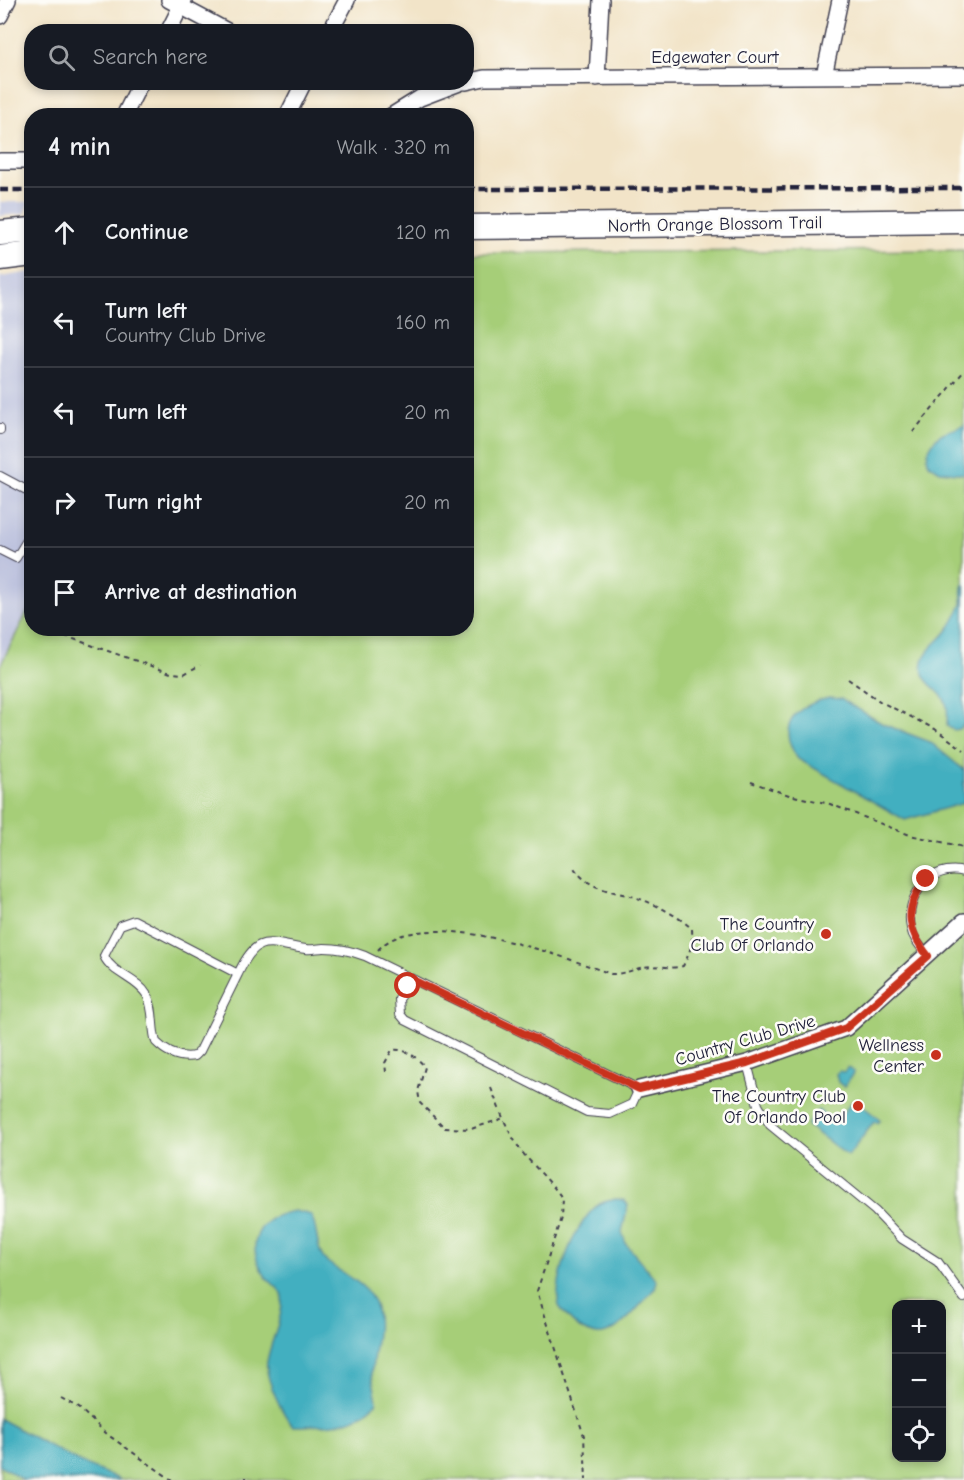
<!DOCTYPE html>
<meta charset="utf-8">
<style>
body{margin:0;font-family:"Comic Neue",sans-serif;background:#242831;color:#f1f3f6}
.controls{position:absolute;right:18px;bottom:18px;display:grid;overflow:hidden;border-radius:12px;box-shadow:0 3px 9px #0003}
.controls button{width:54px;height:54px;display:grid;place-items:center;padding:0;border:0;border-bottom:2px solid #363941;background:#171b24;color:#f1f3f6;font:30px sans-serif}
.stop{position:absolute;width:18px;height:18px;margin:-14px;border:4px solid #c8321e;border-radius:50%;background:#fff}
.stop.end{background:#c8321e;border-color:#fff;box-shadow:0 2px 6px #0008}
.list{margin:0;padding:0;list-style:none}
h2{display:flex;justify-content:space-between;align-items:center;height:78px;margin:0;padding:0 24px;font-size:26px}
h2 small{font-size:20px;font-weight:400;color:#9ea1a6}
.list li{display:grid;grid-template-columns:39px 1fr auto;gap:18px;align-items:center;box-sizing:border-box;height:90px;padding:0 24px;border-top:2px solid #363941}
.list b{display:block;font-size:22px;white-space:nowrap}
.list p{margin:0;font-size:20px;white-space:nowrap;color:#9ea1a6}
.list em{font-size:20px;font-style:normal;color:#9ea1a6}
.icon{flex:none;width:33px;height:33px;fill:none;stroke:currentColor;stroke-width:2;stroke-linecap:round;stroke-linejoin:round}
.map{position:relative;flex:none;width:964px;height:1480px;overflow:hidden}
.search{position:absolute;background:#171b24;box-shadow:0 3px 9px #0003;left:24px;top:24px;width:450px;height:66px;display:flex;align-items:center;gap:15px;box-sizing:border-box;padding:0 21px;border-radius:24px;color:#9ea1a6;font-size:22px}
.panel{position:absolute;background:#171b24;box-shadow:0 3px 9px #0003;left:24px;top:108px;width:450px;height:528px;border-radius:24px}
.map>svg:first-child{display:block}
.industrial{fill:#bec3de}
.green{fill:#a6ce78;stroke:#64785a;stroke-width:1.5;fill-rule:evenodd}
.water{fill:#42afc0;stroke:#32687e;stroke-width:1.5}
.lines{fill:none;stroke-linecap:round;stroke-linejoin:round}
.lane-casing{stroke:#413f50;stroke-width:10}
.street-casing{stroke:#413f50;stroke-width:18}
.primary-casing{stroke:#413f50;stroke-width:27}
.path{stroke:#413f50;stroke-width:2;stroke-dasharray:4.5 4.5;stroke-linecap:butt}
.lane{stroke:#fff;stroke-width:8}
.street{stroke:#fff;stroke-width:15}
.primary{stroke:#fff;stroke-width:24}
.rail{stroke:#22223b;stroke-width:4.5;stroke-dasharray:9 4.5;stroke-linecap:butt}
.route{stroke:#c8321e;stroke-width:8}
.poi-dot{fill:#c8321e;stroke:#fdfcf7;stroke-width:2}
.labels{text-anchor:middle;stroke-width:5;stroke-linejoin:round;paint-order:stroke}
.street-label{font-size:18px;fill:#22223b;stroke:#fdfcf7}
.poi-label{font-size:18px;fill:#22223b;stroke:#fdfcf7;text-anchor:end}
</style>
<div class="map">
<svg width="964" height="1480" viewBox="0 0 964 1480">
<rect width="100%" height="100%" fill="#fdfcf7"/>
<filter id="ink" filterUnits="userSpaceOnUse"><feTurbulence type="fractalNoise" baseFrequency=".0167" numOctaves="2"/><feDisplacementMap in="SourceGraphic" scale="12" xChannelSelector="R" yChannelSelector="G"/><feConvolveMatrix kernelMatrix="1 2 1 2 8 2 1 2 1" color-interpolation-filters="sRGB"/></filter>
<filter id="wash" filterUnits="userSpaceOnUse"><feTurbulence type="fractalNoise" baseFrequency=".008" numOctaves="4" result="noise"/><feDisplacementMap in="SourceGraphic" scale="24" xChannelSelector="R" yChannelSelector="G"/><feGaussianBlur stdDeviation="1.35" result="paint"/><feColorMatrix in="noise" values="0 0 0 0 0 0 0 0 0 0 0 0 0 0 0 0 0 1.4 0 .05"/><feComposite in="paint" operator="in"/></filter>
<g filter="url(#wash)">
<rect width="100%" height="100%" fill="#f2e4c8"/>
<path class="industrial" d="M 0,202 L 29,202 L 24,214 L 0,216 Z
M 31,272 L 31,605 L 0,666 L 0,277 Z"/>
<path class="green" d="M 964,250 L 964,1480 L 0,1480 L 0,666 L 31,605 L 32,628 L 466,628 L 467,253 ZM 896,1304 L 942,1304 L 942,1458 L 896,1458 Z"/>
<path class="water" d="M 964,425 L 964,474 L 940,471 L 929,464 C 923,453 935,436 945,432 C 952,429 958,429 964,425 Z
M 964,582 L 964,724 L 959,729 L 953,730 L 947,726 C 947,716 949,707 944,699 C 939,690 926,684 923,674 C 918,651 939,644 949,628 C 952,625 961,607 962,604 C 963,595 959,591 964,582 Z
M 829,698 L 841,699 L 883,724 L 930,742 L 964,770 L 964,803 L 905,820 L 798,759 C 775,726 795,706 829,698 Z
M 848,1067 L 854,1072 L 844,1087 L 838,1082 L 836,1074 L 839,1071 L 844,1072 Z
M 854,1099 L 880,1120 L 877,1123 L 874,1122 L 848,1156 L 807,1125 L 818,1110 L 835,1123 Z
M 615,1199 L 624,1200 L 628,1205 L 622,1232 L 626,1244 L 657,1281 L 655,1288 C 624,1324 598,1362 559,1306 C 552,1280 577,1217 601,1203 C 605,1201 611,1201 615,1199 Z
M 295,1211 L 311,1215 C 318,1229 316,1250 324,1259 C 342,1276 370,1282 376,1309 C 381,1331 372,1353 372,1374 C 373,1383 376,1393 377,1402 C 356,1426 324,1426 293,1426 C 283,1415 264,1377 267,1362 C 271,1338 284,1318 282,1294 C 278,1287 271,1283 266,1277 C 243,1244 258,1216 295,1211 Z
M 0,1419 L 79,1462 L 121,1480 L 23,1480 L 0,1465 Z"/>
</g>
<g filter="url(#ink)">
<g class="lines">
<defs>
<path id="lane" d="M 0,428 L 0,430
M 0,476 L 32,493
M 0,550 L 16,558 L 32,532
M 928,956 C 921,947 913,939 911,928 C 904,897 931,863 964,872
M 238,974 L 200,1051 L 195,1056 C 179,1059 167,1053 156,1042 C 151,1027 155,1010 147,995 C 137,978 112,974 104,956 L 120,925 L 134,920 L 238,974 C 258,931 268,944 306,949 C 312,950 318,948 324,948 C 338,948 352,951 365,956 L 639,1089 L 632,1104 L 610,1114 L 587,1112 L 405,1020 L 400,1014 L 399,999 L 414,980
M 747,1063 L 758,1105 L 770,1125 L 875,1211 L 902,1239 L 938,1262 L 964,1298"/>
<path id="street" d="M 169,0 L 229,32
M 0,16 L 8,0
M 168,32 L 184,0
M 330,32 L 347,0
M 824,76 L 840,0
M 597,78 L 601,0
M 466,82 L 484,78 L 964,75
M 124,116 L 141,82
M 287,116 L 304,82
M 391,116 L 420,98 L 462,82
M 0,161 L 32,161
M 639,1089 L 747,1063 L 846,1028 L 964,921"/>
<path id="primary" d="M 466,227 L 964,221
M 0,233 L 32,230
M 0,258 L 32,254"/>
</defs>
<use href="#lane" class="lane-casing"/>
<use href="#street" class="street-casing"/>
<use href="#primary" class="primary-casing"/>
<path class="path" d="M 913,432 L 964,371
M 60,628 L 65,636 L 171,673 L 184,674 L 200,665
M 848,679 L 881,702 L 935,729 L 964,750
M 751,782 L 789,795 L 830,804 L 910,835 L 964,847
M 378,950 C 419,903 562,956 611,974 C 624,974 632,970 644,967 C 657,964 670,970 683,966 C 690,953 693,943 692,929 C 680,917 659,906 643,900 C 617,890 589,893 573,866
M 386,1072 L 385,1063 L 392,1050 C 405,1048 417,1057 425,1067 L 418,1091 L 420,1103 L 445,1128 L 471,1129 L 504,1118
M 491,1088 C 500,1111 511,1141 528,1159 C 540,1172 552,1184 562,1198 L 561,1218 L 537,1291 L 584,1436 L 586,1480
M 61,1398 L 79,1408 L 108,1435 L 172,1480
M 246,1477 L 246,1480"/>
<use href="#lane" class="lane"/>
<use href="#street" class="street"/>
<use href="#primary" class="primary"/>
<path class="rail" d="M 466,189 L 964,188
M 0,190 L 32,190"/>
</g>
</g>
<g class="lines" filter="url(#ink)">
<path class="route" d="M 408,986 L 414,981 L 419,983 L 639,1089 L 747,1063 L 846,1028 L 928,956 C 906,928 904,908 926,879"/>
</g>
<g class="poi-dot">
<circle cx="826" cy="934" r="6"/>
<circle cx="936" cy="1055" r="6"/>
<circle cx="858" cy="1106" r="6"/>
</g>
<g class="labels">
<g class="street-label">
<text x="715" y="63">Edgewater Court</text>
<text transform="translate(715 224) rotate(-1)" y="6">North Orange Blossom Trail</text>
<text transform="translate(745 1040) rotate(-16)" y="6">Country Club Drive</text>
</g>
<g class="poi-label">
<text x="814" y="930">The Country<tspan x="814" dy="21">Club Of Orlando</tspan></text>
<text x="924" y="1051">Wellness<tspan x="924" dy="21">Center</tspan></text>
<text x="846" y="1102">The Country Club<tspan x="846" dy="21">Of Orlando Pool</tspan></text>
</g>
</g>
</svg>
<div class="controls">
<button>+</button>
<button>−</button>
<button><svg class="icon" aria-label="locate" viewBox="0 0 24 24"><circle cx="12" cy="12" r="6"/><path d="M12 2v4M12 18v4M2 12h4M18 12h4"/></svg></button>
</div>
<div class="stop" style="left:408px;top:986px"></div>
<div class="stop end" style="left:926px;top:879px"></div>
<div class="search"><svg class="icon" aria-label="search" viewBox="0 0 24 24"><circle cx="10" cy="10" r="6"/><path d="M15 15l6 6"/></svg>Search here</div>
<section class="panel">
<h2>4 min<small>Walk · 320 m</small></h2>
<ul class="list">
<li><svg class="icon" aria-label="ahead" viewBox="0 0 24 24"><path d="M12 20V5M6 11l6-6 6 6"/></svg><div><b>Continue</b></div><em>120 m</em></li>
<li><svg class="icon" aria-label="left" viewBox="0 0 24 24"><path d="M17 20v-9H6M10 6l-5 5 5 5"/></svg><div><b>Turn left</b><p>Country Club Drive</p></div><em>160 m</em></li>
<li><svg class="icon" aria-label="left" viewBox="0 0 24 24"><path d="M17 20v-9H6M10 6l-5 5 5 5"/></svg><div><b>Turn left</b></div><em>20 m</em></li>
<li><svg class="icon" aria-label="right" viewBox="0 0 24 24"><path d="M7 20v-9h11M14 6l5 5-5 5"/></svg><div><b>Turn right</b></div><em>20 m</em></li>
<li><svg class="icon" aria-label="arrive" viewBox="0 0 24 24"><path d="M6 21V4h12l-3 4 3 4H6"/></svg><div><b>Arrive at destination</b></div></li>
</ul>
</section>
</div>
